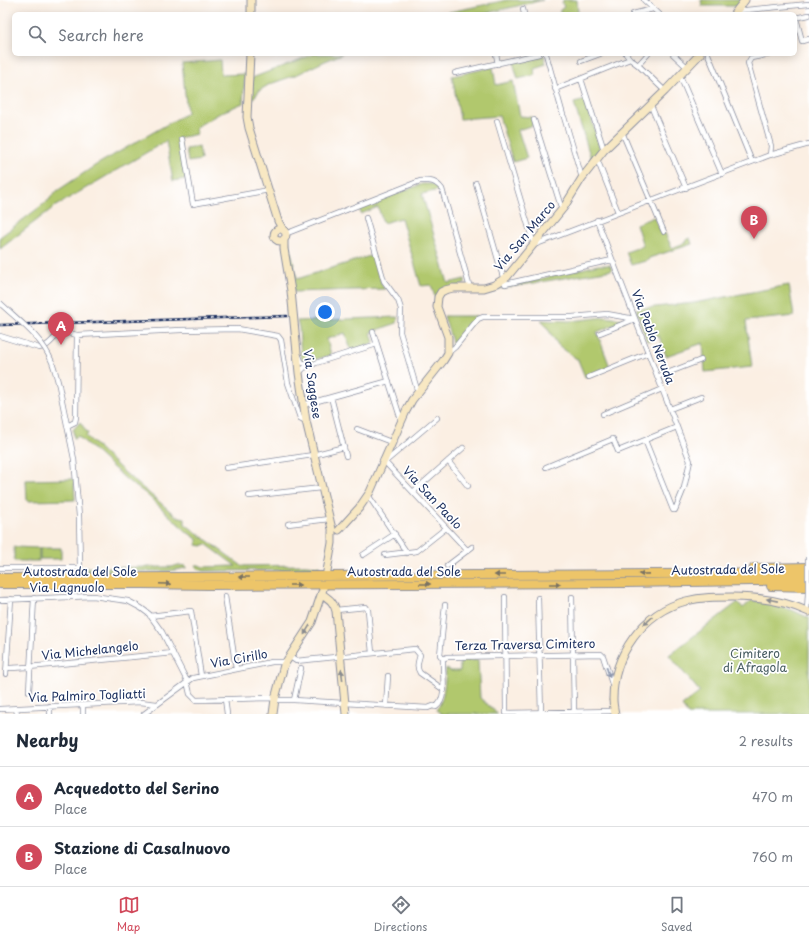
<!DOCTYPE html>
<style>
body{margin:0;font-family:"Playpen Sans",sans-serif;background:#f2f2f3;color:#1f2937}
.you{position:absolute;left:325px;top:312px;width:14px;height:14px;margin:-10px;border:3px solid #fff;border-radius:50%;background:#1a73e8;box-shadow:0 0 0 6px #1a73e833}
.badge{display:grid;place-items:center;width:26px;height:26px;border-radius:50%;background:#d1495b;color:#fff;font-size:13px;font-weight:700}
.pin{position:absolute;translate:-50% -33px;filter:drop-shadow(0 1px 2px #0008)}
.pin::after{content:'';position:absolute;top:21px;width:14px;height:12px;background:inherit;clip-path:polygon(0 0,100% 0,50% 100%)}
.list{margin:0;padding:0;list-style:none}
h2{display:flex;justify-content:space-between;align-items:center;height:52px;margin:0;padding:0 16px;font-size:17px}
h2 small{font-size:13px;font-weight:400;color:#747a83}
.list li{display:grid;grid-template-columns:26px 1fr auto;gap:12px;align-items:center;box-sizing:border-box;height:60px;padding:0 16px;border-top:1px solid #e0e1e3}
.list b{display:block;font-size:15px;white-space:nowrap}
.list p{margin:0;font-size:13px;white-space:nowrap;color:#747a83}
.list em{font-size:13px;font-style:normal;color:#747a83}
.icon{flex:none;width:22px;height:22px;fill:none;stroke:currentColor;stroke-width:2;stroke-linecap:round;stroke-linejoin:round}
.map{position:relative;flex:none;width:809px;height:714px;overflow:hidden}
.search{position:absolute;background:#fff;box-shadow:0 2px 10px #0003;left:12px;right:12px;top:12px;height:44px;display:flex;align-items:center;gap:10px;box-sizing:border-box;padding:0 14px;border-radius:6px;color:#747a83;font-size:15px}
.sheet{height:172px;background:#fff}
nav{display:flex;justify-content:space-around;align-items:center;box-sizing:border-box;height:56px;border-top:1px solid #e0e1e3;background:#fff;font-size:11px;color:#747a83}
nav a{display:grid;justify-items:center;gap:2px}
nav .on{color:#d1495b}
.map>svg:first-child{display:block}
.green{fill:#b1c86d;stroke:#667c66}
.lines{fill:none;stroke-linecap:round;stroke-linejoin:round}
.minor-casing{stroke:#8b8fa0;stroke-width:6}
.secondary-casing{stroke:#8b8fa0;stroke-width:9}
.motorway-casing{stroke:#8b8fa0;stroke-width:10}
.minor{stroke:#fff;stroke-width:4.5}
.secondary{stroke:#f8e8c3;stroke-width:7}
.motorway{stroke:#edc569;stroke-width:8}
.rail-casing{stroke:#1b2f5e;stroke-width:2.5}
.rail{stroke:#fff;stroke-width:1;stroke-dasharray:3;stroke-linecap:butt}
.minor-bridge-casing{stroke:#8b8fa0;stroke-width:6;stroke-linecap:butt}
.minor-bridge{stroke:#fff;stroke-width:4.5}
.oneway{fill:#797263}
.oneway2{fill:#8a8c90}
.oneway3{fill:#8d97ae}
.labels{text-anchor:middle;stroke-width:3.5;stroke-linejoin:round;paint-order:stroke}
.street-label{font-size:12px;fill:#1b2f5e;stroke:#fff}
.park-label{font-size:12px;fill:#485d62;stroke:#fff}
</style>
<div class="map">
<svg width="809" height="714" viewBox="0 0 809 714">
<rect width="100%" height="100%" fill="#fff"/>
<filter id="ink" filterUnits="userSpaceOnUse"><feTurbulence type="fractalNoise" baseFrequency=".025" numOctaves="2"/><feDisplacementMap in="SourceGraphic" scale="8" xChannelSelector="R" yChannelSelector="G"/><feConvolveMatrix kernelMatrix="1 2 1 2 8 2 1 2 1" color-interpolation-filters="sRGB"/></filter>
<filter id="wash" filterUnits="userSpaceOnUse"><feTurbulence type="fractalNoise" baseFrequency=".012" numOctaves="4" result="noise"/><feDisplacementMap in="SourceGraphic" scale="16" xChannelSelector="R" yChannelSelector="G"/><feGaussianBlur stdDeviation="0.9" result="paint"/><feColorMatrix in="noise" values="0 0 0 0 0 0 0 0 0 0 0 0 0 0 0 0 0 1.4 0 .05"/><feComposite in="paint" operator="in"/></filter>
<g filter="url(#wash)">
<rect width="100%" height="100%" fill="#fbefe3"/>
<path class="green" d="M 507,0 L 543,0 L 483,14 L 440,14 Z
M 563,0 L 577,0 L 578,14 L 560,14 L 560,10 L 564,7 L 562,3 Z
M 701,0 L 742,0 L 737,6 L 702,6 Z
M 314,54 L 342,54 L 325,61 L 296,75 L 270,84 L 260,90 L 250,102 L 252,78 Z
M 544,55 L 546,64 L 534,68 L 535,75 L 518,79 L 513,62 Z
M 220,60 L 221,75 L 245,74 L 243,103 L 222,112 L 196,127 L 197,134 L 179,138 L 186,179 L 173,181 L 166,141 L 54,207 L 0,249 L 0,237 L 49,200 L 54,193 L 96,165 L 187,113 L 182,63 Z
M 493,67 L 496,85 L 513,81 L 520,116 L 531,117 L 533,125 L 518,130 L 527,158 L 513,162 L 499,116 L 460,119 L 452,76 Z
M 586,100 L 600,149 L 591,159 L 574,103 Z
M 199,147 L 201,160 L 188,162 L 186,149 Z
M 422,184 L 432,184 L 439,190 L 422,194 L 448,283 L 465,279 L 465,284 L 435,297 L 431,285 L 421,286 L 401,218 L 383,223 L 378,207 L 361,214 L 359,208 Z
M 654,217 L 662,234 L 665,233 L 672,248 L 687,242 L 686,240 L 690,238 L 692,244 L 649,258 L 649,260 L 631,265 L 626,252 L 643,246 L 636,224 Z
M 286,240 L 289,242 L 297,279 L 373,255 L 382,285 L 385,289 L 294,292 Z
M 598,265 L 610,265 L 612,270 L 498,289 Z
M 789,285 L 794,316 L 746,321 L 752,367 L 705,372 L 703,343 L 666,356 L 659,336 L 647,341 L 636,309 L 694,303 Z
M 444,316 L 476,316 L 453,345 Z
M 398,317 L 397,323 L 371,332 L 374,343 L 351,350 L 345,333 L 327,339 L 331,355 L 307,362 L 303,361 L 301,357 L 299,328 L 297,321 Z
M 606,317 L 626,320 L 597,332 L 610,367 L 585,377 L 578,360 L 558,345 L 544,323 L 541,320 L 570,321 Z
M 80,422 L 88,434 L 86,436 L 125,473 L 176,516 L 185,518 L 185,524 L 242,566 L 305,565 L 319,566 L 319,570 L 203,571 L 197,568 L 195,565 L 199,565 L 203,567 L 236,566 L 206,544 L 202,546 L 197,545 L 197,539 L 187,532 L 145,493 L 128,481 L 78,436 L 74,438 L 73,430 Z
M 74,479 L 75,500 L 27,501 L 26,480 Z
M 14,547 L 39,548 L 39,561 L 14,561 Z
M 40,548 L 61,548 L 61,559 L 40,559 Z
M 178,565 L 186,566 L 186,568 L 169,571 L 49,572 L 48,568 L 172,567 Z
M 752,600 L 792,610 L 809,618 L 809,714 L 688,714 L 682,706 L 700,692 L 669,655 L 738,602 L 743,608 Z
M 478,660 L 480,698 L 498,714 L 442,714 L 436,710 C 444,702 445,680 446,668 L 450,671 L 460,671 L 460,661 Z"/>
</g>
<g filter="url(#ink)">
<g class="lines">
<defs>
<path id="minor" d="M 644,0 L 659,14
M 523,9 L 524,14
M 736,11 L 809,4
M 633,14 L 653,9
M 795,18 L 809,15
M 796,18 L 802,41 L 809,39
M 496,54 L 498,64
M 546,54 L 563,115
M 626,54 L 630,59
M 673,54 L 688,68
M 708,54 L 752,162
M 581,61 L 600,54
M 638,65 L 665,91
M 455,73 L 539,54
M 680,76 L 722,174
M 581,79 L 604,150
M 555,89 L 630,59 L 638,65 L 648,54
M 651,106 L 686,188
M 564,117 L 582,178
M 534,120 L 562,210
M 497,121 L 534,245 L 770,155 L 809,144
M 622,132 L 664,232
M 182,139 L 193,204 L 269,190
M 770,155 L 771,146 L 748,63 L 751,58 L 771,54
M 597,159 L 618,212
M 476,183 L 505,284 L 612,260
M 366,218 L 384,281 L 398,300 L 401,309 L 400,332 L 418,393
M 597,220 L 690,461 L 684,488 L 675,510 L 673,510 L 645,440
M 285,234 L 420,181 C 430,180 436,181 442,189 L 470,288
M 373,332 L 401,420
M 600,333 L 635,319
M 0,336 L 39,348 C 56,346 51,327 77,335 L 181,330 L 238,329 L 278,336 L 281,340 L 288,383 L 300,418 L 306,421
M 448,353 L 455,347 L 478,319 L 483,317 L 572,317 L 607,314 L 635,319
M 299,356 L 301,361 L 303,363 L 311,364
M 299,373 L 304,368 L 316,363 L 377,344
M 589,377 L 648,353
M 657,377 L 701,360
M 331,397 L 346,456
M 303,405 L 389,381
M 670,409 L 701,397
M 603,414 L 662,389
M 67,426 L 75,422 L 76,417 L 77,335
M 357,429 L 391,442
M 383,460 L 467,550
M 448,461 L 468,486
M 385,462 L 437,418
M 546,467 L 613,439 L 618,451 L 677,427
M 226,468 L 313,455 L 344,447
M 413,492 L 463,448
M 368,495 L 407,553
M 249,496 L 321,488
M 288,524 L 329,519
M 363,555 L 395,534
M 385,555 L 417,551 L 446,528
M 447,566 L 472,547
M 0,568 L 77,568 L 80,567 L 79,516 L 74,459 L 59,386
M 225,596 L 236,669
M 505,597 L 506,713 L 614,711
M 572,597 L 574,712
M 538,598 L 541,714
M 0,600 L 93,596 L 128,601 L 141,608 L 149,614 L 162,632 L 187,681 L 190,694 L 196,700 L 271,698 L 275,700 L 294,700 L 428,708 L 433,706 L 436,707 C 448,698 442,673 443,659
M 336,610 L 366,607 L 368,610 L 372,653
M 807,611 L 808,593
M 150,616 L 191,611 L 201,676
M 443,659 L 447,657 L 601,654 L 603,656 L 613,687
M 443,659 L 440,655 L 445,605
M 10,668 L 29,667 L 173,653
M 6,674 L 11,599
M 29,691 L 34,598
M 225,699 L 227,714
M 294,700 L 301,668
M 83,705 L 83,714
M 386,706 L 388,676
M 16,708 L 17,714
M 0,709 L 140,702 L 157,704
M 50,714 L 50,706
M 144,714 L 193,678 L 272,662 L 284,662 L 290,657 L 296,661 L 415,649 L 420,655 C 418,662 416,667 420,673 L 444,690"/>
<path id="secondary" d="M 251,14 L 251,0
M 734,14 L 745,0
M 250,54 L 247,117 L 249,128 L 278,221 L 283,230
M274 235a6 6 0 1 1 12 0a6 6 0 1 1-12 0Z
M 284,239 L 284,249 L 291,291 L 299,373 L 306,421 L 332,529
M 339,530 L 359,508 L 370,492 L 406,411 L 412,400 L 443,361 L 448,353 L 448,337 L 437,307 L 438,297 L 441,292 L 445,290 L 453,288 L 484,288 L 494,285 L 507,277 L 564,207 L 582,178 L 604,150 L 665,91 L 700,54
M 327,571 L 332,543 L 332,531
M 322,594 C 329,599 334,602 336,611 L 346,714
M 273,714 L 275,699 L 284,665 L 312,622 L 323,589
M 615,714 C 614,709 613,704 613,699 C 613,655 643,612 686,601 C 702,597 716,597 732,597 C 759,597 785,601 809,612"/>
<path id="motorway" d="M 754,568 L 809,567
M 0,578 L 809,573
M 0,584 L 142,584 L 208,585 L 625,583 L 809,580
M 771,586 L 809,587"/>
</defs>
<use href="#minor" class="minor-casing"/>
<use href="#secondary" class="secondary-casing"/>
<use href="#motorway" class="motorway-casing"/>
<use href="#minor" class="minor"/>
<use href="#secondary" class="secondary"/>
<use href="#motorway" class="motorway"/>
<defs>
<path id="rail" d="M 0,325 L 287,316"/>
</defs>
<use href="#rail" class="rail-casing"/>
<use href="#rail" class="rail"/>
<defs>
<path id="minor-bridge" d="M 0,303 C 19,321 42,337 52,362 C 55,370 57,378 59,386
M 808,557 L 808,593"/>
</defs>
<use href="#minor-bridge" class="minor-bridge-casing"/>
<use href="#minor-bridge" class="minor-bridge"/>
</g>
<defs><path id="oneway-solid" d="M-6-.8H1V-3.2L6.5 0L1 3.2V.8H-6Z"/></defs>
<g class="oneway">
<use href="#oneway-solid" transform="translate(644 574) rotate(179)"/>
<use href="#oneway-solid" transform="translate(500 575) rotate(180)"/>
<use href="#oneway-solid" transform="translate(244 577) rotate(180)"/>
<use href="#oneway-solid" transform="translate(165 584) rotate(2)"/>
<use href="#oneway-solid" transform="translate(425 584)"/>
<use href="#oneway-solid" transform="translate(555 584)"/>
<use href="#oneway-solid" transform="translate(295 585)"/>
</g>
<g class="oneway2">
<use href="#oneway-solid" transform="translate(772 600) rotate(-169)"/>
<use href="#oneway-solid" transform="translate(648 621) rotate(138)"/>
<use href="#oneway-solid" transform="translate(307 630) rotate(121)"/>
<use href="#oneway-solid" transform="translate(342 675) rotate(-96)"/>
</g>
<use class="oneway3" href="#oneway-solid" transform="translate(608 672) rotate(73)"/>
</g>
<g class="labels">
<g class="street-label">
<text transform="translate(525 236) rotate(-50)" y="4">Via San Marco</text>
<text transform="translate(653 337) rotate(69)" y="4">Via Pablo Neruda</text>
<text transform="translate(312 384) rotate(82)" y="4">Via Saggese</text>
<text transform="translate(432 498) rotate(47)" y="4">Via San Paolo</text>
<text transform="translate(728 570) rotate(-1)" y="4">Autostrada del Sole</text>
<text x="80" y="576">Autostrada del Sole</text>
<text x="404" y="576">Autostrada del Sole</text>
<text x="67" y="592">Via Lagnuolo</text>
<text transform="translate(525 645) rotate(-1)" y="4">Terza Traversa Cimitero</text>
<text transform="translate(90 651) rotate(-6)" y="4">Via Michelangelo</text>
<text transform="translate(239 659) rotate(-10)" y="4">Via Cirillo</text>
<text transform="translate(87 696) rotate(-2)" y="4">Via Palmiro Togliatti</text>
</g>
<g class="park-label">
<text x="755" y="658">Cimitero<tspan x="755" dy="14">di Afragola</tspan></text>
</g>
</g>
</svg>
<div class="you"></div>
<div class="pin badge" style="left:61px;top:345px">A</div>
<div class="pin badge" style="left:754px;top:239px">B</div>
<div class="search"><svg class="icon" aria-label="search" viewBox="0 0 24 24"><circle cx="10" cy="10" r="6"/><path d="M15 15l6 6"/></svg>Search here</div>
</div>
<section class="sheet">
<h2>Nearby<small>2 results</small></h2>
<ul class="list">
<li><span class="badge">A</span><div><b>Acquedotto del Serino</b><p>Place</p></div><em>470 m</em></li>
<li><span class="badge">B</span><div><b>Stazione di Casalnuovo</b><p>Place</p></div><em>760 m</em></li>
</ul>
</section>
<nav>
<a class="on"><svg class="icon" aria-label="map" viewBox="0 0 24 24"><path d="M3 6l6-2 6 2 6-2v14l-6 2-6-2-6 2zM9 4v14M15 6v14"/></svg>Map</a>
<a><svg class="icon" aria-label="directions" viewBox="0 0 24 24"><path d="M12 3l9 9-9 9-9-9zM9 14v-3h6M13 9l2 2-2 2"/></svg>Directions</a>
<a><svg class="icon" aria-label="saved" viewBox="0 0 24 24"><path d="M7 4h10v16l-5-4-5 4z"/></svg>Saved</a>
</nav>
